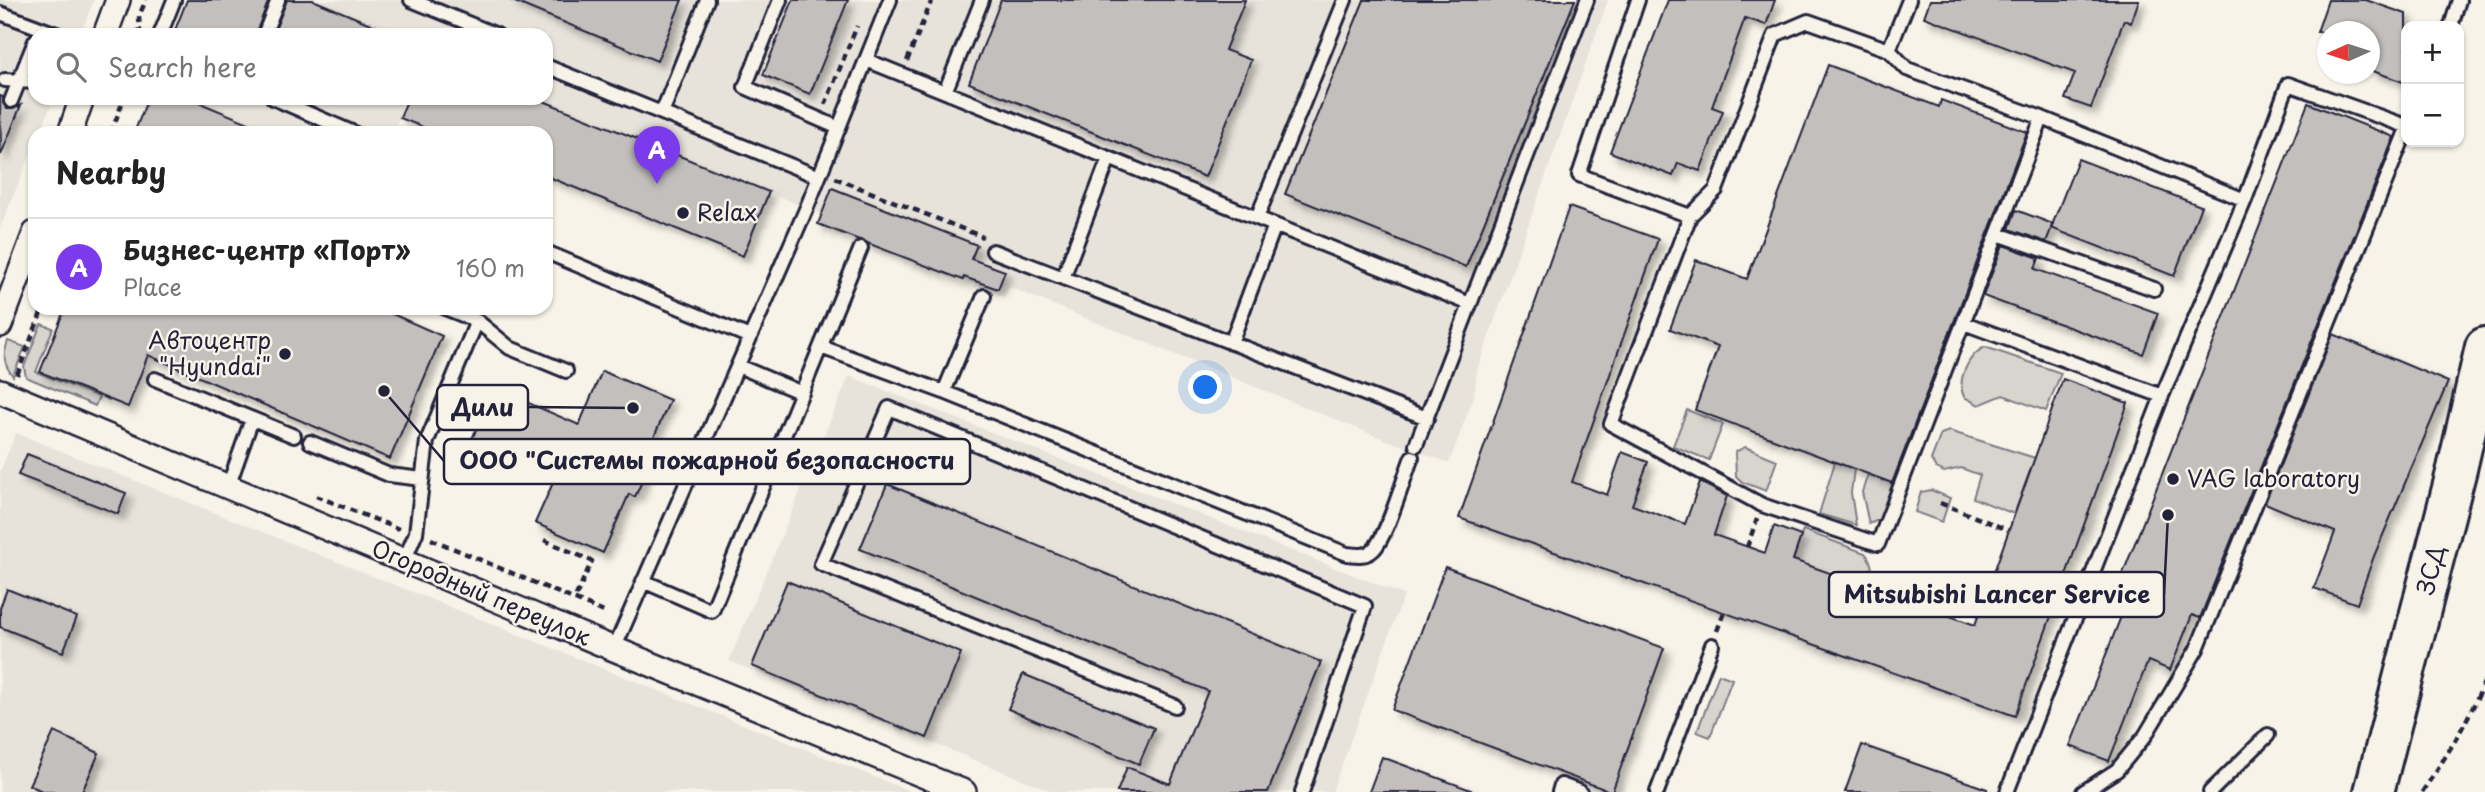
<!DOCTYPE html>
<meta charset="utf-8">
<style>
body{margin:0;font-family:"Playpen Sans",sans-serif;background:#f6f6f6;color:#222}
.controls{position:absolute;right:21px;top:21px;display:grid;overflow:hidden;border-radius:14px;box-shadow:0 2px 5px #0004}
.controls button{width:63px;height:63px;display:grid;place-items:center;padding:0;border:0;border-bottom:2px solid #e0e0e0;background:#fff;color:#222;font:35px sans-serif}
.compass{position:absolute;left:2317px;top:21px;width:63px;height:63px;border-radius:50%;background:#fff;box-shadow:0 2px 5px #0004;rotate:267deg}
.you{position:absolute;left:1206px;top:388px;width:24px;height:24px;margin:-18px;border:5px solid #fff;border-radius:50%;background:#1a73e8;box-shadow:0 0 0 10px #1a73e833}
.badge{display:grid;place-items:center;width:46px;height:46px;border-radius:50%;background:#7c3aed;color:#fff;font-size:23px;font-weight:700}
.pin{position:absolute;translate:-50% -58px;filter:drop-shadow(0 2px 4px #0008)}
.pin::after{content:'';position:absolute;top:37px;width:24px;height:21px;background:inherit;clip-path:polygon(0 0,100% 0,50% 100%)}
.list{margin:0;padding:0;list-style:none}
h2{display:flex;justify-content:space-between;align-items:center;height:91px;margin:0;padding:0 28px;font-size:30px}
h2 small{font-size:23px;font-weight:400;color:#767676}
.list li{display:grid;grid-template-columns:46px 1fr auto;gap:21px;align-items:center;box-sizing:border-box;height:98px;padding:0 28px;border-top:2px solid #e0e0e0}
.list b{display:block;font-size:26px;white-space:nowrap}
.list p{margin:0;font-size:23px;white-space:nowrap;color:#767676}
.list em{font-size:23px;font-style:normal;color:#767676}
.icon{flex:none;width:38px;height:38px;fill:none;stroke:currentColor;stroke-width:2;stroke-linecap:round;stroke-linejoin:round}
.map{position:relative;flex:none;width:2485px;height:792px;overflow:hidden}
.search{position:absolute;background:#fff;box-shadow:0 2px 5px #0004;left:28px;top:28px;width:525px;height:77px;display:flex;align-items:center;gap:18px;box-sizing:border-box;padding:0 24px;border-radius:21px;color:#767676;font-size:26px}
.panel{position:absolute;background:#fff;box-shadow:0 2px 5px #0004;left:28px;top:126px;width:525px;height:189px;border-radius:21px}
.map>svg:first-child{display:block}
.built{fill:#e7e3db}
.green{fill:#d8d5cf;stroke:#7d7c85;stroke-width:2}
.building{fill:#c2bfbd;stroke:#22223b;stroke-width:2;filter:url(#shadow)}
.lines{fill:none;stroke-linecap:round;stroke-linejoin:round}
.service-casing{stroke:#22223b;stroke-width:18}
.minor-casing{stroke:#22223b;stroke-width:28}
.motorway-casing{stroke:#22223b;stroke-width:44}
.path{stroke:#22223b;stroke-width:4.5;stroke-dasharray:7 5;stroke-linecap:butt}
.service{stroke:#f7f3e8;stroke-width:12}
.minor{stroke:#f7f3e8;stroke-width:23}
.motorway{stroke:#f7f3e8;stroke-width:38}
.poi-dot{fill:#22223b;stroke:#f7f3e8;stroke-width:2.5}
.labels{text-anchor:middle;stroke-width:5;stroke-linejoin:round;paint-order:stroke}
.poi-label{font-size:23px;fill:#22223b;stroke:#f7f3e8;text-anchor:start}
.street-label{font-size:23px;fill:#22223b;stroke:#f7f3e8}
.leader{fill:none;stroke:#22223b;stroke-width:2.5}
.callout-dot{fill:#22223b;stroke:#f7f3e8;stroke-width:2.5}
.callout{fill:#f7f3e8;stroke:#22223b;stroke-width:2.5}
.callout-label{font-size:24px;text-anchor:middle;font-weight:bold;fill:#22223b}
</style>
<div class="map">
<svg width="2485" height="792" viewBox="0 0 2485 792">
<defs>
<filter id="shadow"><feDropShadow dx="6" dy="6" stdDeviation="3.5" flood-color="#0004"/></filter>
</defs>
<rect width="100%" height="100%" fill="#f7f3e8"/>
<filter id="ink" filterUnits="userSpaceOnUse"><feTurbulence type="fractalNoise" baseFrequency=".0143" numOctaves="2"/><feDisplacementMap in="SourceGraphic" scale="14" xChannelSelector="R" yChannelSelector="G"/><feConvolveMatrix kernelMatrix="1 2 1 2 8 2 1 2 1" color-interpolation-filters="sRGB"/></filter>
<g filter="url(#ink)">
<path class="built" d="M 0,0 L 94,0 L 80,35 L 35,35 L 35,98 L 54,98 L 40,133 L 35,133 L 35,144 L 0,228 Z
M 187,0 L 1608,0 L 1477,370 L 1474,396 L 1449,463 L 1381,438 L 1009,287 L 1004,297 L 963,280 L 976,245 L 832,188 L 822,214 L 536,98 L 546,98 L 546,35 L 173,35 Z
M 189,98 L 408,98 L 393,133 L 237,133 L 242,119 Z
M 849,376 L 1404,595 L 1332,792 L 1054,792 L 729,661 Z
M 16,433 L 552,648 L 912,792 L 0,792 L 0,472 Z"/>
<path class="green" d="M 41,324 L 53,328 L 36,372 L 99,397 L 95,406 L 26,377 L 24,367 Z
M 8,341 L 25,347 L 13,376 C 3,364 3,355 8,341 Z
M 1985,347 L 2061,373 L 2046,411 L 2003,395 L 1979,405 L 1964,397 C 1956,380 1969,354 1985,347 Z
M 1687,410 L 1723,424 L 1709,460 L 1673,446 Z
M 1949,431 L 2035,458 L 2014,514 L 1973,498 L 1980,475 L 1961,468 L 1944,472 L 1936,468 L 1931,460 L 1941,434 Z
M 1745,447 L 1777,460 L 1766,491 L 1742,482 L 1736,476 L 1735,452 Z
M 1835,462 L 1854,469 L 1851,493 L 1856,525 L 1819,514 Z
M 1868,474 L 1899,486 L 1883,518 L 1869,524 L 1862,492 Z
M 1931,490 L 1950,498 L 1942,522 L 1915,512 L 1921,492 Z
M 1803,530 L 1865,553 C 1875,565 1872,573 1867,587 L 1793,560 Z
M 1719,674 L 1732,679 L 1710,737 L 1697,732 Z"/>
<path class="building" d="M 187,0 L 269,0 L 255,35 L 173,35 Z
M 287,0 L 313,0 L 397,35 L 273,35 Z
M 510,0 L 682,0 L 657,61 Z
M 793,0 L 848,0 L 810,94 L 763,75 Z
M 1001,0 L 1245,0 L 1225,50 L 1251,60 L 1205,177 L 969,83 Z
M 1364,0 L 1575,0 L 1466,267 L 1285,194 Z
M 1668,0 L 1775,0 L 1766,25 L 1745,18 L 1712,107 L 1723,111 L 1700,171 L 1678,163 L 1673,176 L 1610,152 Z
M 1930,0 L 2139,0 L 2131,23 L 2124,20 L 2091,108 L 2065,99 L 2075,73 L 1924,17 Z
M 2328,0 L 2366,0 L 2406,14 L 2406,83 L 2370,70 L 2370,32 L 2317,32 Z
M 1828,65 L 1939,107 L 1941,100 L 2027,132 L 1892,483 L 1695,410 L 1718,347 L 1670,329 L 1696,260 L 1747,279 Z
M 0,96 L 3,97 L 3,103 L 7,109 L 13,109 L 21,105 L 1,155 Z
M 148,98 L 188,98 L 273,133 L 134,133 Z
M 408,98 L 536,98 L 769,192 L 743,256 L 546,176 L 546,133 L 438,133 L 400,118 Z
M 2308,103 L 2394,137 L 2200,618 L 2192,615 L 2170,670 L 2148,661 L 2109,761 L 2070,746 L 2131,591 L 2118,586 Z
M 2078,159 L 2201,206 L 2174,276 L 2051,228 Z
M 832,188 L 977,245 L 971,259 L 1005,271 L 998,289 L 964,277 L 963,280 L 818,224 Z
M 1569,207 L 1658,239 L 1572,482 L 1607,495 L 1622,452 L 1648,462 L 1632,505 L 1685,524 L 1700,482 L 1727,496 L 1714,535 L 1765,553 L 1774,526 L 1801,536 L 1793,560 L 1975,625 L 2063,379 L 2128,403 L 2015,716 L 1459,518 Z
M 2016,210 L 2053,224 L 2046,242 L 2009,229 Z
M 2003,245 L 2039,258 L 2035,269 L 2158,313 L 2143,354 L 1983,296 Z
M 65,308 L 379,308 L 442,336 L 390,459 L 148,355 L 128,407 L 40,372 Z
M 2333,334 L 2448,382 L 2374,556 L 2357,604 L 2314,588 L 2335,532 L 2265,503 Z
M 602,371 L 670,400 L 644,460 L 650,463 L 635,497 L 629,494 L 603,553 L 535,523 L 556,476 L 472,439 L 494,388 L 579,425 Z
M 27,454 L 126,493 L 118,514 L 18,475 Z
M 887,484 L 1321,662 L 1268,792 L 1117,792 L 1127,767 L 1170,784 L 1208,691 L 860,549 Z
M 1445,567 L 1664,648 L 1612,792 L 1392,710 Z
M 787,581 L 961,653 L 927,738 L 752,666 Z
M 7,589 L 77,617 L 63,652 L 0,627 L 0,608 Z
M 1023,674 L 1154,728 L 1139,764 L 1008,709 Z
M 54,732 L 99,753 L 82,792 L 44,792 L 29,785 Z
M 1862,745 L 1987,789 L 1987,792 L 1845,792 Z
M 1382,757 L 1471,790 L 1470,792 L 1369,792 Z"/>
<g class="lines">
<defs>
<path id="service" d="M 411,0 L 497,35
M 780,0 L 745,87 L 839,128
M 1638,0 L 1579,175 L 1690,216
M 0,13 L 59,35
M 2451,26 L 2459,0
M 160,35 L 174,0
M 264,35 L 278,0
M 1889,50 L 1909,0
M 866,60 L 1470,304
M 546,66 L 819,177
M 5,80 L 35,82
M 945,92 L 982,0
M 273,98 L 354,133
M 11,101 L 35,41
M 662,113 L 707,0
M 2042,118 L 1878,544 L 1762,505 L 1611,424 L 1690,216 L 1716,190 L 1775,35 L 1808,21 L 1889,50 L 1907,69 L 2042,118 L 2245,200
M 1257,218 L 1345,0
M 1998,234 L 2154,289
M 993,251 L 1427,418
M 546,252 L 750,337
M 1063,278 L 1109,158
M 445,308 L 477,321 L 510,348 L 566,371
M 1964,323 L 2162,396
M 1231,343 L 1275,225
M 821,347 L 944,392 L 1347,554 C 1356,555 1366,557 1373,550 C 1387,537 1404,477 1412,457
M 738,366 L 802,393
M 155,379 L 294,436
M 944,392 L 984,296
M 310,442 L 389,475 L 422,479
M 1416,445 L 1587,0
M 228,487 L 252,419
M 404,561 L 416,533 L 427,441 L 477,321
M 643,581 L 712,611 L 861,248
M 614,649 L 807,207 L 890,0
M 1175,706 L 821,564 L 889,408 L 1365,606 L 1302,792
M 1559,792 L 1561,785 L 1580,792
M 1657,792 L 1712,645
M 2007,792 L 2162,396 L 2245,200 L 2288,84 L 2406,126
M 2083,792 L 2117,770 L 2145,736 L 2197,649 L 2406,131
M 2210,792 L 2268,735"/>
<path id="minor" d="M 105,35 L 118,0
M 70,133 L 82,98
M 0,325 L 35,233
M 0,391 L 614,649 L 964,792"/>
<path id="motorway" d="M 2374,792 L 2457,469 L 2485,347"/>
</defs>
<use href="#service" class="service-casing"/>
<use href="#minor" class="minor-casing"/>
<use href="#motorway" class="motorway-casing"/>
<path class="path" d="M 140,35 L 139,16 L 146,0
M 907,61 L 932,0
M 825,105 L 857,26
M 111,133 L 124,98
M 835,178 L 983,237
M 17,375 L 43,308
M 316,496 L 399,529
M 1940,503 L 2008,530
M 431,539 L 604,612
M 544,540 L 592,561 L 574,600
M 1747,547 L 1757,519
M 1717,631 L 1724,612
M 2422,792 C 2446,757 2469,720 2485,680"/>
<use href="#service" class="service"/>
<use href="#minor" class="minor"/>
<use href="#motorway" class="motorway"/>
</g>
</g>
<g class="poi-dot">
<circle cx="683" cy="213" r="7"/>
<circle cx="285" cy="354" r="7"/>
<circle cx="2173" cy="479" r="7"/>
</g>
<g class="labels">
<g class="poi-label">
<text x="697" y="221">Relax</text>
<text x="271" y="349" text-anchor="end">Автоцентр<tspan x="271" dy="26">"Hyundai"</tspan></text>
<text x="2187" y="487">VAG laboratory</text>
</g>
<g class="street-label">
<text transform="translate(2431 570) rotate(-76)" y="8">ЗСД</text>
<text transform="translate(481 593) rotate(23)" y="8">Огородный переулок</text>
</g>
</g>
<path class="leader" d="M633 408L528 407M384 391L444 461M2168 515L2164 594"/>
<g class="callout-dot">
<circle cx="633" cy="408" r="7"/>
<circle cx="384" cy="391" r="7"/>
<circle cx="2168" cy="515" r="7"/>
</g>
<g class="callout">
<rect x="437" y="385" width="91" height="45" rx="7"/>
<rect x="444" y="439" width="526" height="45" rx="7"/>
<rect x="1829" y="572" width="335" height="45" rx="7"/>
</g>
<g class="callout-label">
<text x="483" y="416">Дили</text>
<text x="707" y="469">ООО "Системы пожарной безопасности</text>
<text x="1997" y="603">Mitsubishi Lancer Service</text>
</g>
</svg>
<div class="controls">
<button>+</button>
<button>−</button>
</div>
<svg class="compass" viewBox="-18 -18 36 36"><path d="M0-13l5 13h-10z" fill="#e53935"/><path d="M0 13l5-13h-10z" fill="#767676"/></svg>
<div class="you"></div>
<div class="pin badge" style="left:657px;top:184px">A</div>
<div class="search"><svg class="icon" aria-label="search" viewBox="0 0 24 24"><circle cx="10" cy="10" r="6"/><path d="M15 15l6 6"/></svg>Search here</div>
<section class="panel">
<h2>Nearby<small></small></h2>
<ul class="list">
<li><span class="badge">A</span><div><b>Бизнес-центр «Порт»</b><p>Place</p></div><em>160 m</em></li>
</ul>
</section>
</div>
